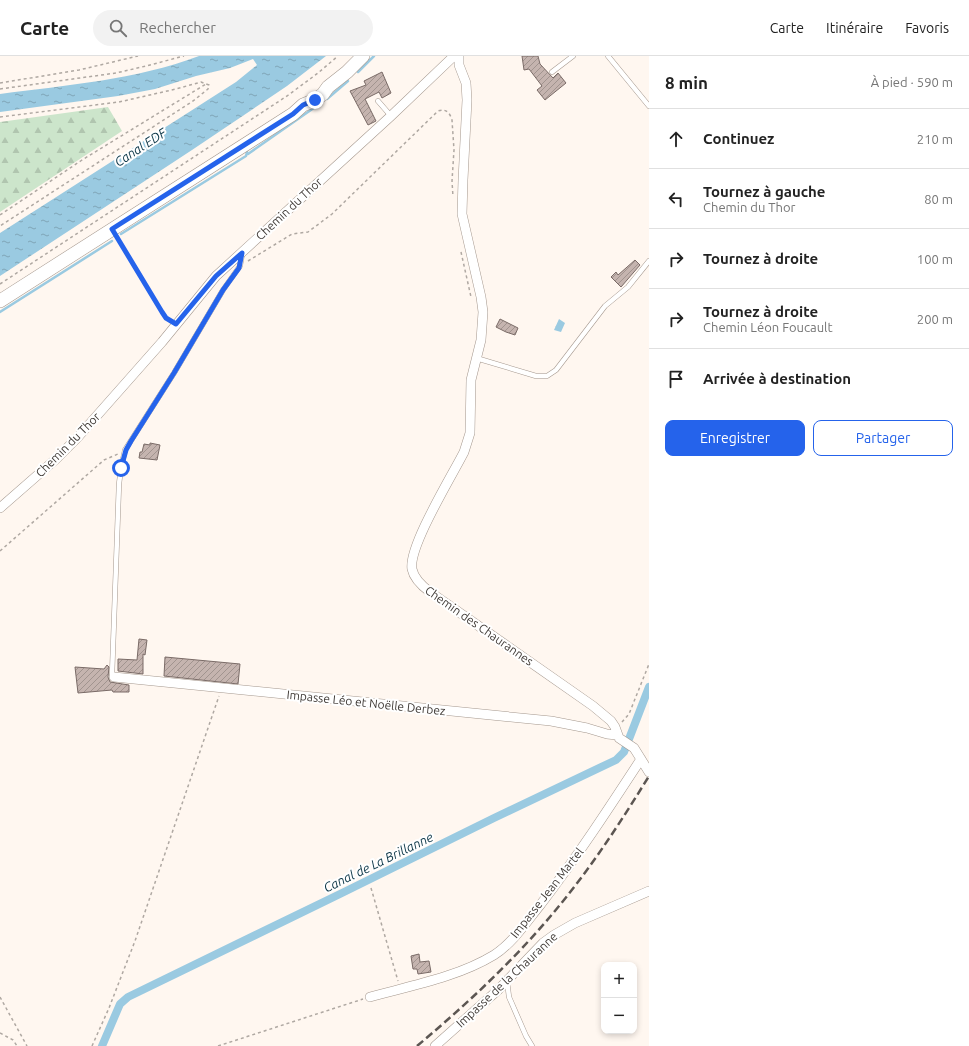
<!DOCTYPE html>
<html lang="fr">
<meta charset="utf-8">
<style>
body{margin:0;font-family:Ubuntu,sans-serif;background:#f2f2f2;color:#222}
.controls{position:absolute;right:12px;bottom:12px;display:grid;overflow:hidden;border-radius:8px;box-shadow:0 2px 6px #0003}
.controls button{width:36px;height:36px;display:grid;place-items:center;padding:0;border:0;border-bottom:1px solid #e0e0e0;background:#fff;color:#222;font:20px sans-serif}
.stop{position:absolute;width:12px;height:12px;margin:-9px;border:3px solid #2563eb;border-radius:50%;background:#fff}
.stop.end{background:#2563eb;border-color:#fff;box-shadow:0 1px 4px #0008}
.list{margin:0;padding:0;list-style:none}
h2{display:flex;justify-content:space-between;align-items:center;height:52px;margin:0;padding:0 16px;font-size:17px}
h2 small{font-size:13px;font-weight:400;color:#767676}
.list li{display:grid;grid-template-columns:26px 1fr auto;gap:12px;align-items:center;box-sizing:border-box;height:60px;padding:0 16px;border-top:1px solid #e0e0e0}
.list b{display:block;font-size:15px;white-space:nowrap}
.list p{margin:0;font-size:13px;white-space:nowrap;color:#767676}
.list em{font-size:13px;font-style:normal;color:#767676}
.actions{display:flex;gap:8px;padding:12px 16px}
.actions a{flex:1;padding:9px 0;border:1px solid #2563eb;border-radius:8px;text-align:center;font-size:14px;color:#2563eb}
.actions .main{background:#2563eb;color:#fff}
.icon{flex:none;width:22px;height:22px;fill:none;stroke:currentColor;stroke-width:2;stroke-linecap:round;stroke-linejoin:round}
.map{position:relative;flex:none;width:649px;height:990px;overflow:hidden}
header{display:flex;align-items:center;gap:24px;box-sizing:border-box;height:56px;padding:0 20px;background:#fff;border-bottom:1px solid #e0e0e0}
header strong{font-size:19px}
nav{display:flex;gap:22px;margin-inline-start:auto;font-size:14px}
.search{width:280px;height:36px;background:#f2f2f2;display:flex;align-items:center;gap:10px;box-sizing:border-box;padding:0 14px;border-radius:22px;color:#767676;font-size:15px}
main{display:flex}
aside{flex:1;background:#fff}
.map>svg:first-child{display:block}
.forest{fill:url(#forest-firs)}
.water{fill:url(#water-ripples)}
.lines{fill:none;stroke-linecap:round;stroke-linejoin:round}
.stream{stroke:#9acae1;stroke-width:2.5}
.canal{stroke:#9acae1;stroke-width:8}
.building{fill:url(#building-hatch);stroke:#7a6b67}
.service-casing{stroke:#a5988e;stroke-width:5.5}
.minor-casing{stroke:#a5988e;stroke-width:10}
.secondary-casing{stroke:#a5988e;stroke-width:14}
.path{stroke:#afa8a2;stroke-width:1.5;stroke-dasharray:3 3;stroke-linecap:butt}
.service{stroke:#fff;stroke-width:4.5}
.minor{stroke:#fff;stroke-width:9}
.secondary{stroke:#fff;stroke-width:13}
.rail{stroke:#5c5652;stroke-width:2.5;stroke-dasharray:8 4;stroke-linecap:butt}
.route{stroke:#2563eb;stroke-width:5}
.labels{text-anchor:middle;stroke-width:4;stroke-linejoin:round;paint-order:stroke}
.street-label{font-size:12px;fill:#403b37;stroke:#fff}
.water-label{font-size:13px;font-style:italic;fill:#0c3647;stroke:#fff}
</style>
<header>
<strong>Carte</strong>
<div class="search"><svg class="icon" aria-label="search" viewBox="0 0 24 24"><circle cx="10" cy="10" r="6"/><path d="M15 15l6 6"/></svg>Rechercher</div>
<nav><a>Carte</a><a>Itinéraire</a><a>Favoris</a></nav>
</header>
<main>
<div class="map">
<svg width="649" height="990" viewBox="0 0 649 990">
<defs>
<pattern id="forest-firs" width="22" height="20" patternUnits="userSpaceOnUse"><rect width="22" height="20" fill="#cce5cb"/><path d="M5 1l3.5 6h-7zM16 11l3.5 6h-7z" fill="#b0c5af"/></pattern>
<pattern id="water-ripples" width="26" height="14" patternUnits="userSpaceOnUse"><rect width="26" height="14" fill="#9acae1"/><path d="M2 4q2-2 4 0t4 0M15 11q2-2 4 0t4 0" fill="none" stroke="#7fa5b7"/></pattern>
<pattern id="building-hatch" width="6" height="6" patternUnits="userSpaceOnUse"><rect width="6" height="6" fill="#c5b4af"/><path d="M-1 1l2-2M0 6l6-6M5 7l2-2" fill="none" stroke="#a1948f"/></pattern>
</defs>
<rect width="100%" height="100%" fill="#fff7f0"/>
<path class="forest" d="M 108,51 L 122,75 L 0,156 L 0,66 Z"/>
<path class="water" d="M 199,0 L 326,0 L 287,30 L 192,94 L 0,220 L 0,177 L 236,26 L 257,9 L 253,3 L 230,12 L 196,20 L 155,33 L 118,40 L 0,56 L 0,38 C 67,29 135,24 199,0 Z
M 559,263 L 565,267 L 561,276 L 554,274 Z"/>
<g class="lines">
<path class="stream" d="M 358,16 L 374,0
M 327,43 L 348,25
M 248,98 L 318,49
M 121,178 L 246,100 L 247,96
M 0,256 L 112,185"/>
<path class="canal" d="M 102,990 L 120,948 L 128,941 L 342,837 L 494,762 L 616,704 L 624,696 L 649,631"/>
</g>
<path class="building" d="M 522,0 L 538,0 L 540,8 L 553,22 L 558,17 L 566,27 L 545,44 L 537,34 L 542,30 L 529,13 L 524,14 Z
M 382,16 L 391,37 L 382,42 L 379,36 L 365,43 L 376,65 L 368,69 L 350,35 L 366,29 L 364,25 Z
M 635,204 L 640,209 L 621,231 L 611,221 L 616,216 L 618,219 Z
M 500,263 L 518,272 L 515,279 L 506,276 L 496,271 Z
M 150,387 L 160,389 L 157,404 L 139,402 L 140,396 L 142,396 L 144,388 L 150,389 Z
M 139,583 L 147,584 L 145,599 L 143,598 L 143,618 L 118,615 L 118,603 L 137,604 Z
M 165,601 L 240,608 L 238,628 L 164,620 Z
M 107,609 L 109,611 L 108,621 L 110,626 L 129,629 L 129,636 L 113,636 L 112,634 L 78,637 L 75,611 L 104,613 Z
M 419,898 L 420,906 L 429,905 L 431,916 L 418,918 L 417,913 L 413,913 L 411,900 Z"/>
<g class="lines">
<defs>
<path id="service" d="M 608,0 L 649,50
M 552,16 L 573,0
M 378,45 L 391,60
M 476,302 L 536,320 L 547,320 L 556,314 L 605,250 L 628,231 L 649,205
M 113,621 L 112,619 L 119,428 L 121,412 L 125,394 L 174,317 L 223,234 L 240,210 L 242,199
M 507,925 L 509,941 L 526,980 L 532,990"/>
<path id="minor" d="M 459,0 L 459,9 L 466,27 L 467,44 L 463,124 L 462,158 L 481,241 L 483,256 L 481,284 L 471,324 L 470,377 L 464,396 C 453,418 408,491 412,513 C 414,523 422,530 430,536 L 593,650 L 611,665 L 615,671 L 619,682 L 634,692 L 649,716
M 0,452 L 56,403 L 78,381 L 162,286 L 216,220 L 391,60 L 454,0
M 114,621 L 551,665 L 587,672 L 607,678 L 617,679
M 370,941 C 410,930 458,921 494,899 C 513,887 527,865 541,848 C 577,801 609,752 641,703
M 435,990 L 498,934 L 543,887 L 554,879 L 575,867 L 649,835"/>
<path id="secondary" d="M 0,245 L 293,58 L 303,49 L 315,44 L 323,38 L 328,31 L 347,16 L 363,0"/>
</defs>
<use href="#service" class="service-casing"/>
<use href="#minor" class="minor-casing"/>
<use href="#secondary" class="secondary-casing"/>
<path class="path" d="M 0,27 L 79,14 L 138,0
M 0,33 L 116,17 L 146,10 L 184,0
M 0,61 L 119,46 L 176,33 L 201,26 L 209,29 L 208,33 L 193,45 L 0,170
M 0,159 L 82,104 L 206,28
M 118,183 L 161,256 L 169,264
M 461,196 L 471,241
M 248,205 L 292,178 L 308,176 L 332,158 L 438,55 C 446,52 450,57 452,64 L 454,94 L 452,125 L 453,141
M 0,228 L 287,40 L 318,17 L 338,0
M 0,495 L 104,404 L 118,398
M 622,666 L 629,658 L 649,608
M 371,832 L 398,925
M 0,941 L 27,990
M 0,977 L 13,984 L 17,990
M 92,990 L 109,952 L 135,885 L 219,640
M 218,990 L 363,943"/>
<use href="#service" class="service"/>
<use href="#minor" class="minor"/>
<use href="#secondary" class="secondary"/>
<path class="rail" d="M 417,990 C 473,943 526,893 571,835 C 600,798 625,759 649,720"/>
</g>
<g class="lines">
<path class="route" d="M 121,412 L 126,394 L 131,385 L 174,317 L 223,234 L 239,212 L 242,197 L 216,220 L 176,268 L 166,262 L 162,256 L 112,173 L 293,58 L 303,49 L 315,44"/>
</g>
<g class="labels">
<g class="street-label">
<text transform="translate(289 153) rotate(-43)" y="4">Chemin du Thor</text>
<text transform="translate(68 389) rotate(-45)" y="4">Chemin du Thor</text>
<text transform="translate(479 570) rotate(35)" y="4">Chemin des Chaurannes</text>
<text transform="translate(366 647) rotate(6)" y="4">Impasse Léo et Noëlle Derbez</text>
<text transform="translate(547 837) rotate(-52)" y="4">Impasse Jean Martel</text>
<text transform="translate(507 924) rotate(-43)" y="4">Impasse de la Chauranne</text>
</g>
<g class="water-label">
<text transform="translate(140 91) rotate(-33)" y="5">Canal EDF</text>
<text transform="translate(378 806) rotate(-26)" y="5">Canal de La Brillanne</text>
</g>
</g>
</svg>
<div class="controls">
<button>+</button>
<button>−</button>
</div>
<div class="stop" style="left:121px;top:412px"></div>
<div class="stop end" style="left:315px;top:44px"></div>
</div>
<aside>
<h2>8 min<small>À pied · 590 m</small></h2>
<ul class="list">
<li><svg class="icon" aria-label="ahead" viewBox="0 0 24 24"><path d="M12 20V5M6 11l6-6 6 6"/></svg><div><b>Continuez</b></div><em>210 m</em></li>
<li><svg class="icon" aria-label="left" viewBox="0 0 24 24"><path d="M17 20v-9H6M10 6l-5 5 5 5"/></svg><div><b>Tournez à gauche</b><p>Chemin du Thor</p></div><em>80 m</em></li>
<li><svg class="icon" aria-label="right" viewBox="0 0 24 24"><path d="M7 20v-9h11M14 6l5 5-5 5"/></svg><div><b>Tournez à droite</b></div><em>100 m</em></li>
<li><svg class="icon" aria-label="right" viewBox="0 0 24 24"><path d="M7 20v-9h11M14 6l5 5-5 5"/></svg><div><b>Tournez à droite</b><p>Chemin Léon Foucault</p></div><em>200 m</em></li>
<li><svg class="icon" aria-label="arrive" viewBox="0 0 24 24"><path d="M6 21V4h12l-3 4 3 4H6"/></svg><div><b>Arrivée à destination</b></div></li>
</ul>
<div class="actions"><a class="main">Enregistrer</a><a>Partager</a></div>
</aside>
</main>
